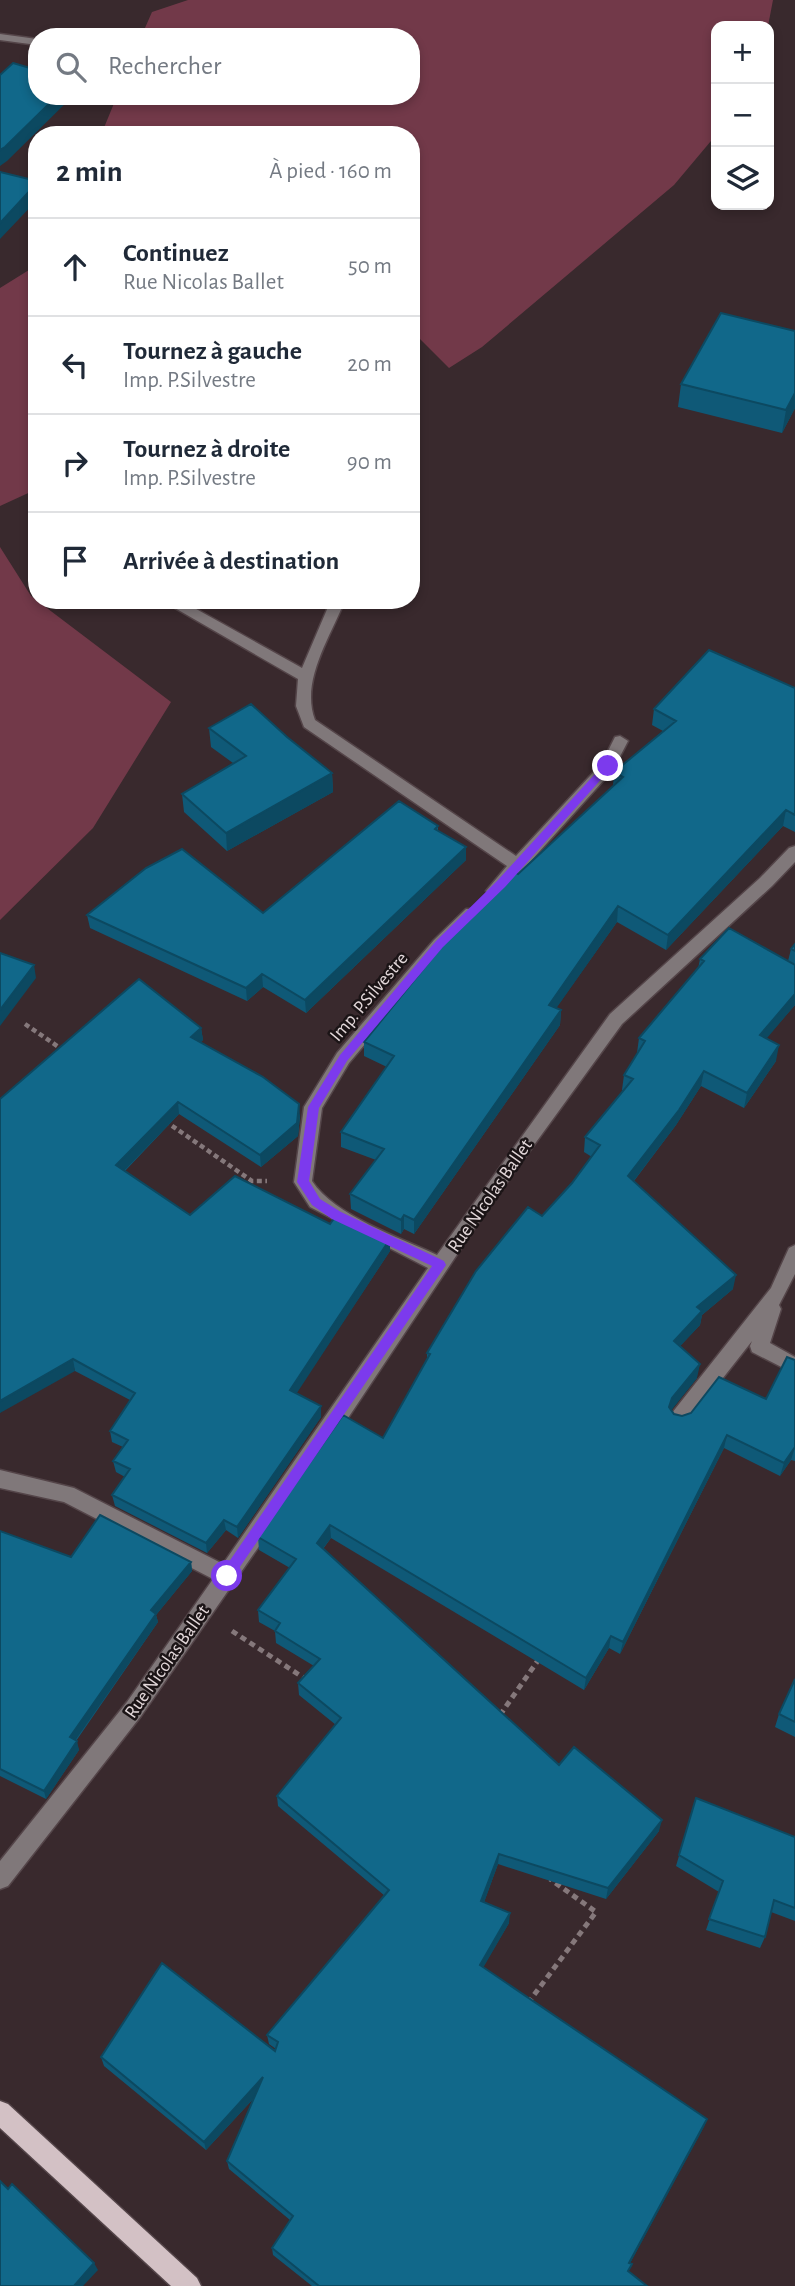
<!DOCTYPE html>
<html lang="fr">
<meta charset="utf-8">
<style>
body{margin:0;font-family:"Alegreya Sans",sans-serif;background:#f2f2f3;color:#1f2937}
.controls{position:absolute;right:21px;top:21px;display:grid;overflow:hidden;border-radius:14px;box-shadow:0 4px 10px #0003}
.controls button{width:63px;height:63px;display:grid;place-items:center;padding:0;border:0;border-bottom:2px solid #e0e1e3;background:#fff;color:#1f2937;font:35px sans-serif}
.stop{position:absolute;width:21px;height:21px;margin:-16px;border:5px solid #7c3aed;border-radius:50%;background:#fff}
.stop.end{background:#7c3aed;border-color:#fff;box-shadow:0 2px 7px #0008}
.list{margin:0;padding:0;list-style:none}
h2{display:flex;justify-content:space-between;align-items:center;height:91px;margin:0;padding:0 28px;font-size:30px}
h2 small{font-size:23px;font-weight:400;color:#747a83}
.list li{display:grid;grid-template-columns:46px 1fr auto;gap:21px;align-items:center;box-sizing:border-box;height:98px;padding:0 28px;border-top:2px solid #e0e1e3}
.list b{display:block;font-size:26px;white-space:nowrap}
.list p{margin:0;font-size:23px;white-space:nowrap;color:#747a83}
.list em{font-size:23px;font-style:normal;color:#747a83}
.icon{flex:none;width:38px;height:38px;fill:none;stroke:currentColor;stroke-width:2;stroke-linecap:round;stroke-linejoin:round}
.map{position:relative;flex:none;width:795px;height:2286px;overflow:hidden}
.search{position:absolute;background:#fff;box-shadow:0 4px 10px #0003;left:28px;top:28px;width:392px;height:77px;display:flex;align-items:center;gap:18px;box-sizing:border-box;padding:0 24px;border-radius:28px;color:#747a83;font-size:26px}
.panel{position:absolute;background:#fff;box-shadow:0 4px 10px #0003;left:28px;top:126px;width:392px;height:483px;border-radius:28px}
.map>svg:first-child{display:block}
.green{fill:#723949}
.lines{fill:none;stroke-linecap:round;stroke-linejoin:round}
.minor-casing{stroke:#544549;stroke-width:3}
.major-casing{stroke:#544549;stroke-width:3}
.path-far1{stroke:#85787b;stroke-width:4.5;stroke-dasharray:5 3.5;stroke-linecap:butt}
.path{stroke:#85787b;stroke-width:5;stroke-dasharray:6 4.5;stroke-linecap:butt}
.minor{fill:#80787a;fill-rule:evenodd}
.major{fill:#d3c1c5;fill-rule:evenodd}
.wall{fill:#0f5977}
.shaded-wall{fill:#0c4961}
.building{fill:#11688a;stroke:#0c4961;stroke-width:2}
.route{fill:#7c3aed}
.labels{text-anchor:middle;stroke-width:5;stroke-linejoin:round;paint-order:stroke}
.street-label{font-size:19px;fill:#e3d8da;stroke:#1b1416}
</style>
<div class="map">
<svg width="795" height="2286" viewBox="0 0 795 2286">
<rect width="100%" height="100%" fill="#39292d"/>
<path class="green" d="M 188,0 L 773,0 L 768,26 L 716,26 L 716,135 L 674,185 L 482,347 L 449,368 L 411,330 L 411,135 L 101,135 L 117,96 L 411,96 L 411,37 L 141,37 L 152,12 Z
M 37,265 L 37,489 L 0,506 L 0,288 Z
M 0,547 L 31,596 L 171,702 L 93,828 L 0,920 Z"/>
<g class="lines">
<defs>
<path id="minor" d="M 0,34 L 37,39 L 37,45 L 0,40 Z
M 161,600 L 180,600 L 302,668 L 331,600 L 345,600 C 331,636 300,681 315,720 L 516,856 L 602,763 L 615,737 L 620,736 L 628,741 L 613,770 L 500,895 L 494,897 L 486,891 L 507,866 L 304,727 L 296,706 L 298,679 Z
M 795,846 L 795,862 L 772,886 L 622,1024 L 486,1211 L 346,1421 L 141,1716 L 8,1886 L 0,1889 L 0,1861 L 127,1702 L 213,1579 L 64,1502 L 0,1488 L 0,1470 L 74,1488 L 223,1564 L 428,1268 L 310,1207 L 294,1182 L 304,1107 L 337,1053 L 434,940 L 466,909 L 478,909 L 480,913 L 478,917 L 446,948 L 349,1063 L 322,1108 L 312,1181 C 335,1216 399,1237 437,1255 L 610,1014 L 760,878 L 789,848 Z
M 795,1245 L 795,1274 L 779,1305 L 781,1309 L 770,1343 L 795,1357 L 795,1374 L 752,1352 L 750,1346 L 752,1341 L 686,1425 L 679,1427 L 672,1425 L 669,1419 L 672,1413 L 771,1288 L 789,1248 Z"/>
<path id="major" d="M 0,2101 L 8,2104 L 197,2278 L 201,2286 L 171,2286 L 0,2128 Z"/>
</defs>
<use href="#minor" class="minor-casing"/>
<use href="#major" class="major-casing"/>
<path class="path-far1" d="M 25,1024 L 63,1050
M 165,1121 L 252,1181 L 267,1181"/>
<path class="path" d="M 232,1631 L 307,1680
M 500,1715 L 539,1659
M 528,2003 L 596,1912 L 550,1879"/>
<use href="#minor" class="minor"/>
<use href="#major" class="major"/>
</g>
<path class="wall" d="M 795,331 L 795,408 L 782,433 L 678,407 L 681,384 Z
M 795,688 L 795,832 L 783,826 L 666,950 L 617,922 L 556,1008 L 561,1010 L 560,1025 L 414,1234 L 404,1229 L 401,1234 L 351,1209 L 350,1194 L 376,1160 L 341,1147 L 341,1132 L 387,1067 L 364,1056 L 364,1042 L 518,874 L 613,786 L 614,772 L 663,731 L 652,725 L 654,709 Z
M 209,728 L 287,737 L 332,773 L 333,792 L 227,851 L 184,812 L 182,794 L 233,763 L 211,747 Z
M 438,826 L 438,831 L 466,860 L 306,1013 L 263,987 L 247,1001 L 90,928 L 87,915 L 263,913 Z
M 795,944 L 795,1005 L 766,1038 L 776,1061 L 744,1108 L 701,1086 L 676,1125 L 634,1181 L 733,1289 L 702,1315 L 700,1325 L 680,1346 L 697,1378 L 671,1410 L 674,1414 L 682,1416 L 766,1399 L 795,1360 L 795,1461 L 791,1460 L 780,1476 L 724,1448 L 620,1654 L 609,1648 L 584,1690 L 331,1538 L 323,1549 L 559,1765 L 659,1831 L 606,1899 L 498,1864 L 484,1902 L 509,1923 L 483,1967 L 707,2119 L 630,2263 L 628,2272 L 647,2286 L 312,2286 L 273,2255 L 272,2248 L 290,2220 L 229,2169 L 227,2161 L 255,2097 L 206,2150 L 104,2066 L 101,2057 L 275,2051 L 276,2049 L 269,2044 L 267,2035 L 385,1896 L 278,1806 L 277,1796 L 336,1725 L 299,1695 L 298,1683 L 314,1666 L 276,1643 L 275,1631 L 259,1622 L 258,1610 L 290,1568 L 259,1550 L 258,1537 L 383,1438 L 427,1359 L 427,1353 L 542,1216 L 572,1183 L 592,1157 L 584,1152 L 585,1137 L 624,1091 L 622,1090 L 624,1075 L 638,1054 L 637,1053 L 639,1038 L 698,969 L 700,959 L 788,961 L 791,949 Z
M 201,1028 L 203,1040 L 201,1042 L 300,1116 L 298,1136 L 261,1167 L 179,1114 L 125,1171 L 190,1215 L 330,1224 L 390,1251 L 296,1393 L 321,1417 L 238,1538 L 226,1530 L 207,1553 L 115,1506 L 112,1495 L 125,1477 L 116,1472 L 113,1461 L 123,1447 L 112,1442 L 110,1431 L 130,1400 L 75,1371 L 0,1099 Z
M 0,1531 L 71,1557 L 191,1562 L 192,1571 L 156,1615 L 158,1622 L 76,1741 L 79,1750 L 46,1799 L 0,1776 Z
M 795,1679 L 795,1737 L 775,1727 L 779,1714 Z
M 696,1798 L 795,1837 L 795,1921 L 771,1912 L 765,1937 L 760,1948 L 706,1930 L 719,1892 L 676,1866 Z"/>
<path class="shaded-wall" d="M 57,96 L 73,96 L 7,161 L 0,166 L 0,150 Z
M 37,183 L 37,200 L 0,239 L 0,223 Z
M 795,393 L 795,408 L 782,433 L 786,410 Z
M 332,773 L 333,792 L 227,851 L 226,833 Z
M 786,810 L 783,826 L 666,950 L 668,935 Z
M 466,847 L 466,860 L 306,1013 L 305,1000 Z
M 618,906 L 617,922 L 548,1020 L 549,1005 Z
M 34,965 L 36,978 L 0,1026 L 0,1010 Z
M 262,974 L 263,987 L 247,1001 L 246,988 Z
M 795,994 L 795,1005 L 757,1050 L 760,1035 Z
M 561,1010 L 560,1025 L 414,1234 L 414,1220 Z
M 201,1028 L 203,1040 L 192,1049 L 191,1037 Z
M 779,1045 L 776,1061 L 744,1108 L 747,1093 Z
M 704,1071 L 701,1086 L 676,1125 L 626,1191 L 628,1176 Z
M 178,1102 L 179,1114 L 118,1177 L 116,1165 Z
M 299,1104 L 300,1116 L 298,1136 L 261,1167 L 260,1155 Z
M 404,1215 L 404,1229 L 401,1234 L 401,1220 Z
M 390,1239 L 390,1251 L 291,1402 L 290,1390 Z
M 736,1275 L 733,1289 L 702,1315 L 700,1325 L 672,1355 L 674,1341 L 697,1307 Z
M 73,1359 L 75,1371 L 0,1413 L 0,1401 Z
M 700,1364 L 697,1378 L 670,1412 L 669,1407 L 672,1398 Z
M 321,1406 L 321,1417 L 238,1538 L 237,1527 Z
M 727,1435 L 724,1448 L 620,1654 L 623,1642 Z
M 795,1447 L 791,1460 L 780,1476 L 784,1463 Z
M 224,1520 L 226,1530 L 207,1553 L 206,1543 Z
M 330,1525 L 331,1538 L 317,1556 L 317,1543 Z
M 191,1562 L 192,1571 L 156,1615 L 158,1622 L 72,1745 L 70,1737 L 151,1610 Z
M 611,1636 L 609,1648 L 584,1690 L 586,1678 Z
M 77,1741 L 79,1750 L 46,1799 L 44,1791 Z
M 662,1820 L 659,1831 L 606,1899 L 608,1888 Z
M 499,1854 L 498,1864 L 481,1911 L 481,1901 Z
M 510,1913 L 509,1923 L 479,1975 L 480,1965 Z
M 263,2077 L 265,2086 L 206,2150 L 204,2142 Z
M 707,2119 L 704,2127 L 627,2269 L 629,2263 Z
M 94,2263 L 98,2270 L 83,2286 L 74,2286 Z"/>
<path class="building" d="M 13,63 L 37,70 L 37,96 L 57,96 L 5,147 L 0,150 L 0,75 Z
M 0,172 L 37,181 L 37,183 L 0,223 Z
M 721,313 L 795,331 L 795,393 L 786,410 L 681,384 Z
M 709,650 L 795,688 L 795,815 L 786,810 L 668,935 L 618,906 L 549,1005 L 561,1010 L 414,1220 L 404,1215 L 401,1220 L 350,1194 L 384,1149 L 341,1132 L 394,1056 L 364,1042 L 458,926 L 513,871 L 518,874 L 623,777 L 614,772 L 676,721 L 654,709 Z
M 251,704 L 287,737 L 332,773 L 226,833 L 182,794 L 246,756 L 209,728 Z
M 399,801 L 438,826 L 435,829 L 466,847 L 305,1000 L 262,974 L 246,988 L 87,915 L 146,868 L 182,849 L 263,913 Z
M 729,928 L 795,965 L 795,994 L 760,1035 L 779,1045 L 747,1093 L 704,1071 L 679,1110 L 628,1176 L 736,1275 L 697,1307 L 702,1311 L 674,1341 L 700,1364 L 672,1398 L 669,1407 L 674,1414 L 682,1416 L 691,1413 L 719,1377 L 766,1399 L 787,1357 L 795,1360 L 795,1447 L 784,1463 L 727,1435 L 623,1642 L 611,1636 L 586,1678 L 330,1525 L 317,1543 L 559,1765 L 574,1747 L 662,1820 L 608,1888 L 499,1854 L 481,1901 L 510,1913 L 480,1965 L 707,2119 L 629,2263 L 632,2264 L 628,2271 L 647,2286 L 319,2286 L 272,2248 L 293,2216 L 227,2161 L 263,2077 L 204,2142 L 101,2057 L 162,1963 L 275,2051 L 278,2042 L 267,2035 L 389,1890 L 277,1796 L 341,1718 L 298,1683 L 320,1659 L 275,1631 L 280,1623 L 258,1610 L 296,1559 L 258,1537 L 343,1415 L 383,1438 L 430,1354 L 427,1353 L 476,1271 L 528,1207 L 542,1216 L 572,1183 L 600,1145 L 585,1137 L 633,1079 L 624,1075 L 645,1041 L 639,1038 L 704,961 L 700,959 Z
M 795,944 L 795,951 L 791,949 Z
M 0,953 L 34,965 L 0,1010 Z
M 139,979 L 201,1028 L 191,1037 L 263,1077 L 299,1104 L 297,1123 L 260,1155 L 178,1102 L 116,1165 L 190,1215 L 235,1176 L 330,1224 L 338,1213 L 390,1239 L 290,1390 L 321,1406 L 237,1527 L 224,1520 L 206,1543 L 112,1495 L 130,1469 L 113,1461 L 128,1440 L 110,1431 L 135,1393 L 73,1359 L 0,1401 L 0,1099 Z
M 100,1515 L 191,1562 L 151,1610 L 156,1614 L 70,1737 L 77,1741 L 44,1791 L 0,1769 L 0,1531 L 71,1557 Z
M 795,1679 L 795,1722 L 779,1714 Z
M 696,1798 L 795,1837 L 795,1908 L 774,1900 L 765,1937 L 709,1919 L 723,1881 L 679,1855 Z
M 0,2181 L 8,2189 L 12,2184 L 94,2263 L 74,2286 L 0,2286 Z"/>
<path class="route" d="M 605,763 L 613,766 L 505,887 L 443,947 L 347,1061 L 319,1108 L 309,1181 L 320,1199 L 341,1212 L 444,1261 L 446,1265 L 231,1580 L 222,1580 L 222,1572 L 432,1266 L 332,1219 L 312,1205 L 297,1182 L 308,1107 L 340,1055 L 436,941 L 497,881 Z"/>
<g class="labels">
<g class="street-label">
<text transform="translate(368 996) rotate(-50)" y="7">Imp. P.Silvestre</text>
<text transform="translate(489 1195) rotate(-55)" y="7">Rue Nicolas Ballet</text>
<text transform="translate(166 1661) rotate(-55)" y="7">Rue Nicolas Ballet</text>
</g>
</g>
</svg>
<div class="controls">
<button>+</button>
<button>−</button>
<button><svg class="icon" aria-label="layers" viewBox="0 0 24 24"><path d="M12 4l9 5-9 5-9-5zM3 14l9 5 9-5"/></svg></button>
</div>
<div class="stop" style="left:227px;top:1576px"></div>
<div class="stop end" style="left:608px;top:766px"></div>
<div class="search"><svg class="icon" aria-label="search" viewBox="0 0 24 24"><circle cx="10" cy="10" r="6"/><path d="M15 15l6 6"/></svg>Rechercher</div>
<section class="panel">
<h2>2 min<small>À pied · 160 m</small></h2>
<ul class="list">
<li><svg class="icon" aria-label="ahead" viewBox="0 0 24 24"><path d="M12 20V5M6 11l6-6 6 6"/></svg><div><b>Continuez</b><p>Rue Nicolas Ballet</p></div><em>50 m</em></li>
<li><svg class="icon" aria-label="left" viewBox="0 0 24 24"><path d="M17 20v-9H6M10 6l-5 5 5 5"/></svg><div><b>Tournez à gauche</b><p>Imp. P.Silvestre</p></div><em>20 m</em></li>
<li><svg class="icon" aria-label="right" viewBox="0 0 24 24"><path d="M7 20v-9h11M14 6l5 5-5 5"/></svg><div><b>Tournez à droite</b><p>Imp. P.Silvestre</p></div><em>90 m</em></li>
<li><svg class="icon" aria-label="arrive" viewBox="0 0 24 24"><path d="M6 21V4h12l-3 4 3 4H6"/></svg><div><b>Arrivée à destination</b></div></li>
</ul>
</section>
</div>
